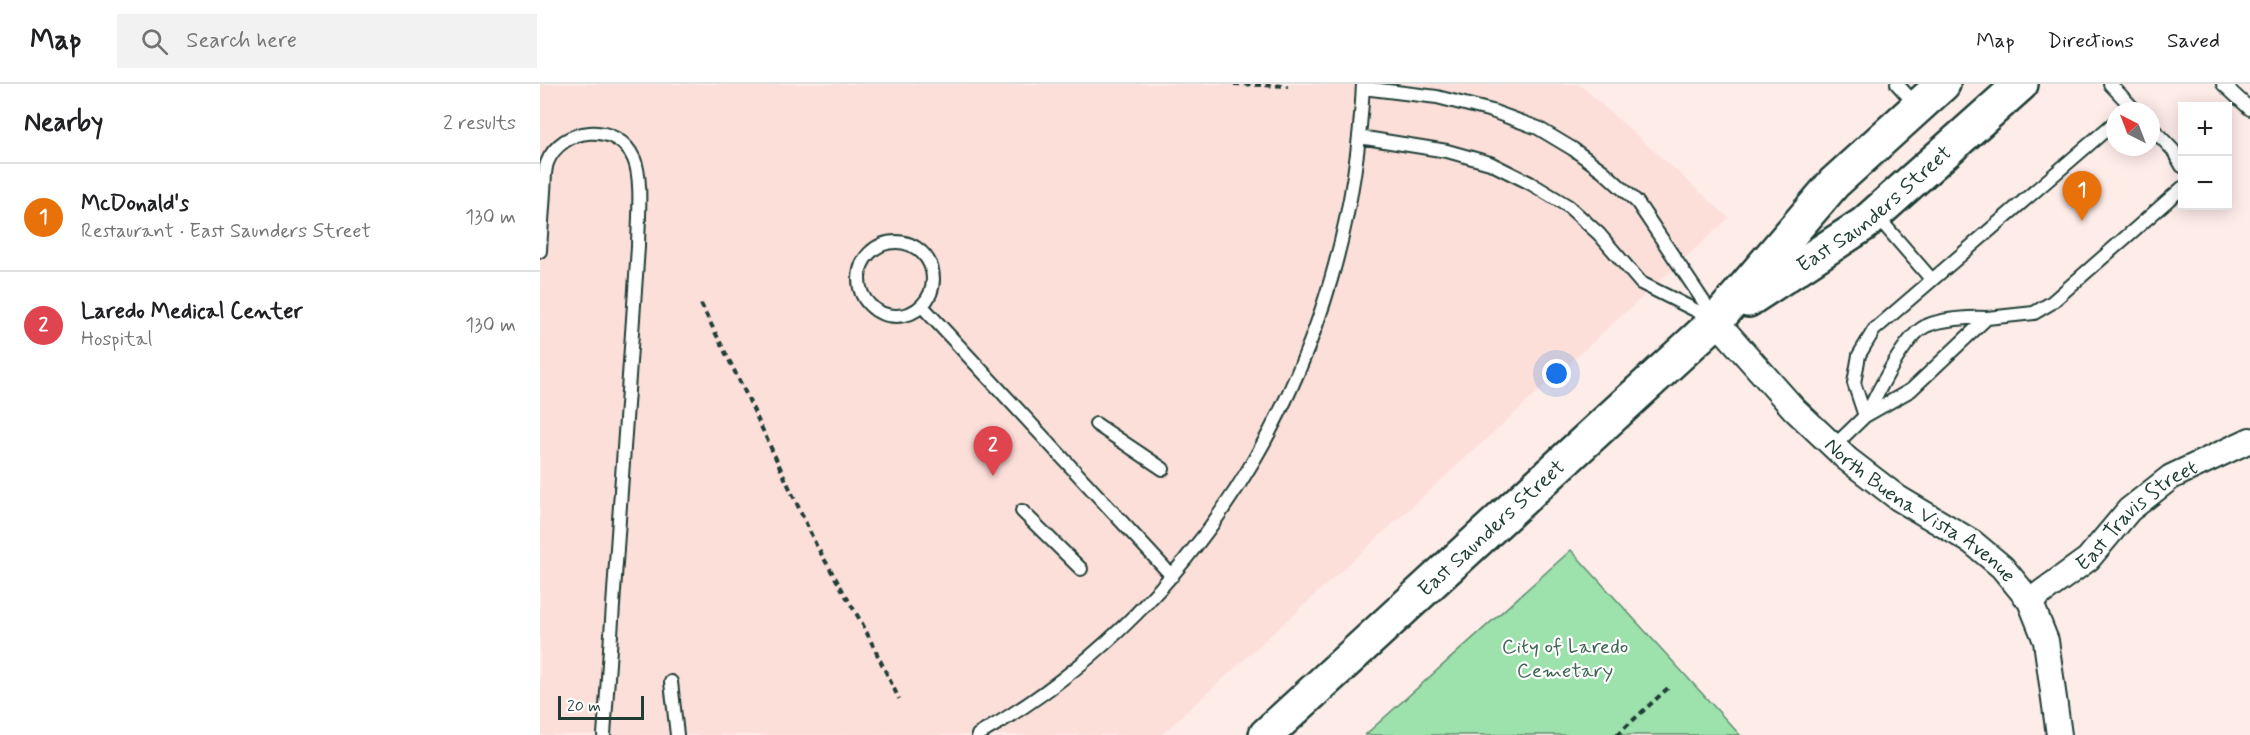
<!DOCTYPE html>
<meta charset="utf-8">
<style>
body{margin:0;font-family:Mynerve,sans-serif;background:#f2f2f2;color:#202124}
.controls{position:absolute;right:18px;top:18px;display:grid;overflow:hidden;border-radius:0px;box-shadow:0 3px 15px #0003}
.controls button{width:54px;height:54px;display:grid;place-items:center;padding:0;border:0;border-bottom:2px solid #e0e0e0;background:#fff;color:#202124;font:30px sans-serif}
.compass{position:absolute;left:1566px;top:18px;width:54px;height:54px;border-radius:50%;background:#fff;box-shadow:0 3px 15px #0003;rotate:318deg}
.scale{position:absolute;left:18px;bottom:15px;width:86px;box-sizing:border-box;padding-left:6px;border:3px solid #1f3d34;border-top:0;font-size:16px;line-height:21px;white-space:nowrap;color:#1f3d34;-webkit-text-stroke:4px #fff;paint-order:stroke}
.you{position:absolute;left:1017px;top:290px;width:21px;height:21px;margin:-15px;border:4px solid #fff;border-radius:50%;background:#1a73e8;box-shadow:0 0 0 9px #1a73e833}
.badge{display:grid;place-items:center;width:39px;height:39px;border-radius:50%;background:#0b8043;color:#fff;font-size:20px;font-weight:700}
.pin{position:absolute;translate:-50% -50px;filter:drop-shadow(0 2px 3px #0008)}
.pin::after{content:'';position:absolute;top:32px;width:21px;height:18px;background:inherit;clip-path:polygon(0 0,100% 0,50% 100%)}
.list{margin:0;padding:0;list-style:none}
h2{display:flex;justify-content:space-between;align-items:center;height:78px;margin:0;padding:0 24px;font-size:26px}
h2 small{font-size:20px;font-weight:400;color:#757577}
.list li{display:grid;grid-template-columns:39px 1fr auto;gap:18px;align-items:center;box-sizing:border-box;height:108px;padding:0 24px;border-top:2px solid #e0e0e0}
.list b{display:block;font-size:22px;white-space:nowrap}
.list p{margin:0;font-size:20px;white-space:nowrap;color:#757577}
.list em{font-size:20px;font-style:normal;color:#757577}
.icon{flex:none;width:33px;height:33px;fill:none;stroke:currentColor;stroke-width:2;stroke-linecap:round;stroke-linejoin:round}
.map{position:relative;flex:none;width:1710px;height:651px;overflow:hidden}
header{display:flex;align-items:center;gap:36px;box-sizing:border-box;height:84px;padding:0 30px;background:#fff;border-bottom:2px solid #e0e0e0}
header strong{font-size:28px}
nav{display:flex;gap:33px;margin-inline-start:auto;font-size:21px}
.search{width:420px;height:54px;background:#f2f2f2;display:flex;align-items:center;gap:15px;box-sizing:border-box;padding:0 21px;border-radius:0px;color:#757577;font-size:22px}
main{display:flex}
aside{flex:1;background:#fff}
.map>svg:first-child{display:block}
.built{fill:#fddfda}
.green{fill:#9de1ac;stroke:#5e8f70;stroke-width:1.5}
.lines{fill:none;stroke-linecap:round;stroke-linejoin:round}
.service-casing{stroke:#1f3d34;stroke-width:16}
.minor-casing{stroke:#1f3d34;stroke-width:28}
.primary-casing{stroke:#1f3d34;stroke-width:38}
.path{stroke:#1f3d34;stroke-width:4;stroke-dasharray:6 4.5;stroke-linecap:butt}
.service{stroke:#fff;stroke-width:12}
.minor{stroke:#fff;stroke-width:24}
.primary{stroke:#fff;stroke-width:33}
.labels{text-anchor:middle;stroke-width:4.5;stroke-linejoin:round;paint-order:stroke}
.street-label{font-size:21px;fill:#1f3d34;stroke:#fff}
.park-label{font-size:21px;fill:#3e6652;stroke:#fff}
</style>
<header>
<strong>Map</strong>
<div class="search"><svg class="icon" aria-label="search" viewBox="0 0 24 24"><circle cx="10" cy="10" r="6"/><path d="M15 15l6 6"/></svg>Search here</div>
<nav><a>Map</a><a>Directions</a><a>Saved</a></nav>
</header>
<main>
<aside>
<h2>Nearby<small>2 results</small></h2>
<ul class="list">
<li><span class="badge" style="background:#e8710a">1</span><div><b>McDonald's</b><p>Restaurant · East Saunders Street</p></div><em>130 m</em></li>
<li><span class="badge" style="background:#e0444e">2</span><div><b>Laredo Medical Center</b><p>Hospital</p></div><em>130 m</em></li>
</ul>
</aside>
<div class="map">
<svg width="1710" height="651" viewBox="0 0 1710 651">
<rect width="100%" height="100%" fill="#feece9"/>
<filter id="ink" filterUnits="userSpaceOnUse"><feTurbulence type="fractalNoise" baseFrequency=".0167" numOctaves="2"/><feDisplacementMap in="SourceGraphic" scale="12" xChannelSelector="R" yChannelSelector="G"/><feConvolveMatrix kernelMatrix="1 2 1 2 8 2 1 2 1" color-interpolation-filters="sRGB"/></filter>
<g filter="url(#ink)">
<path class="built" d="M 0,0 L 1039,0 L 1189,134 L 621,651 L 0,651 Z"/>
<path class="green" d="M 1031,466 L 1200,651 L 825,651 Z"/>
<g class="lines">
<defs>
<path id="service" d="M 1357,0 L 1377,22
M 1570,0 L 1592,23 L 1587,27
M 1683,0 L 1710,25
M 823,4 L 897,13 L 952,27 L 998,44 L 1033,65 L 1063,87 L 1097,118 L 1176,236
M 1611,43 L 1633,66 L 1642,82
M 819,53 L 907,67 L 950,79 L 990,99 L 1028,122 L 1059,150 L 1101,199 L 1175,236
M 1335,130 L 1392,196 L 1575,38
M319 195a37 37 0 1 1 74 0a37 37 0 1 1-74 0Z
M 0,167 C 1,147 3,127 4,107 C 5,98 4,88 7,79 C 21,42 78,37 94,75 C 103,95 98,140 98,163 L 64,651
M 382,222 L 632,492
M 1326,331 C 1338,309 1364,252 1386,242 C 1400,235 1432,233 1447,234
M 1325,332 L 1314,299 L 1319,271 L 1334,246 L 1392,196
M 556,340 L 623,385
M 1294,362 L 1325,332 L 1371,306 L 1447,234 L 1494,229 L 1511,219 L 1642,104
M 482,427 L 541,485
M 131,598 L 137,651
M 438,651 C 673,517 811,268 823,0"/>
<g id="minor">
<path id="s1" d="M 1176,237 L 1254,325 L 1307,375 L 1358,414 L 1432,458 L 1462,483 L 1490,517 L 1506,557 L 1519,651"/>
<path id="s2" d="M 1490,517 L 1548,475 L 1589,426 L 1631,393 L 1710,356"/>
</g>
<g id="primary">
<path id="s3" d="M 1208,216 L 1324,140 L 1481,0"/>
<path id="s4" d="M 726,651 L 1176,237 L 1294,99 L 1403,0"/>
</g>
</defs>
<use href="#service" class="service-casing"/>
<use href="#minor" class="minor-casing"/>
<use href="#primary" class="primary-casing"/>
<path class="path" d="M 694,0 L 748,2
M 161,220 L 206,310 L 276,461 L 323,541 L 359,615
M 1077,651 L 1128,604"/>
<use href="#service" class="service"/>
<use href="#minor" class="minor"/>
<use href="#primary" class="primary"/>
</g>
</g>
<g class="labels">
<g class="street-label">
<text dy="7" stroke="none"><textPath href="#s3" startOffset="156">East Saunders Street</textPath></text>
<text dy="7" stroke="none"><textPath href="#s1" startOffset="280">North Buena Vista Avenue</textPath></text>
<text dy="7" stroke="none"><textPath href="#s2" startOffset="138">East Travis Street</textPath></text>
<text dy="7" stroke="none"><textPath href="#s4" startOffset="306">East Saunders Street</textPath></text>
</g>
<g class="park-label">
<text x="1025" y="569">City of Laredo<tspan x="1025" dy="24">Cemetary</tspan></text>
</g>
</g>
</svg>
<div class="controls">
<button>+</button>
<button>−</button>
</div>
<svg class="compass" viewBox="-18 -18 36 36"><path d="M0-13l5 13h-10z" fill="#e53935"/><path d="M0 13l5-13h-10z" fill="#757577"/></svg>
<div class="scale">20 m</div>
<div class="you"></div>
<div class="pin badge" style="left:1542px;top:137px;background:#e8710a">1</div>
<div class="pin badge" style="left:453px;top:392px;background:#e0444e">2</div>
</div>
</main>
